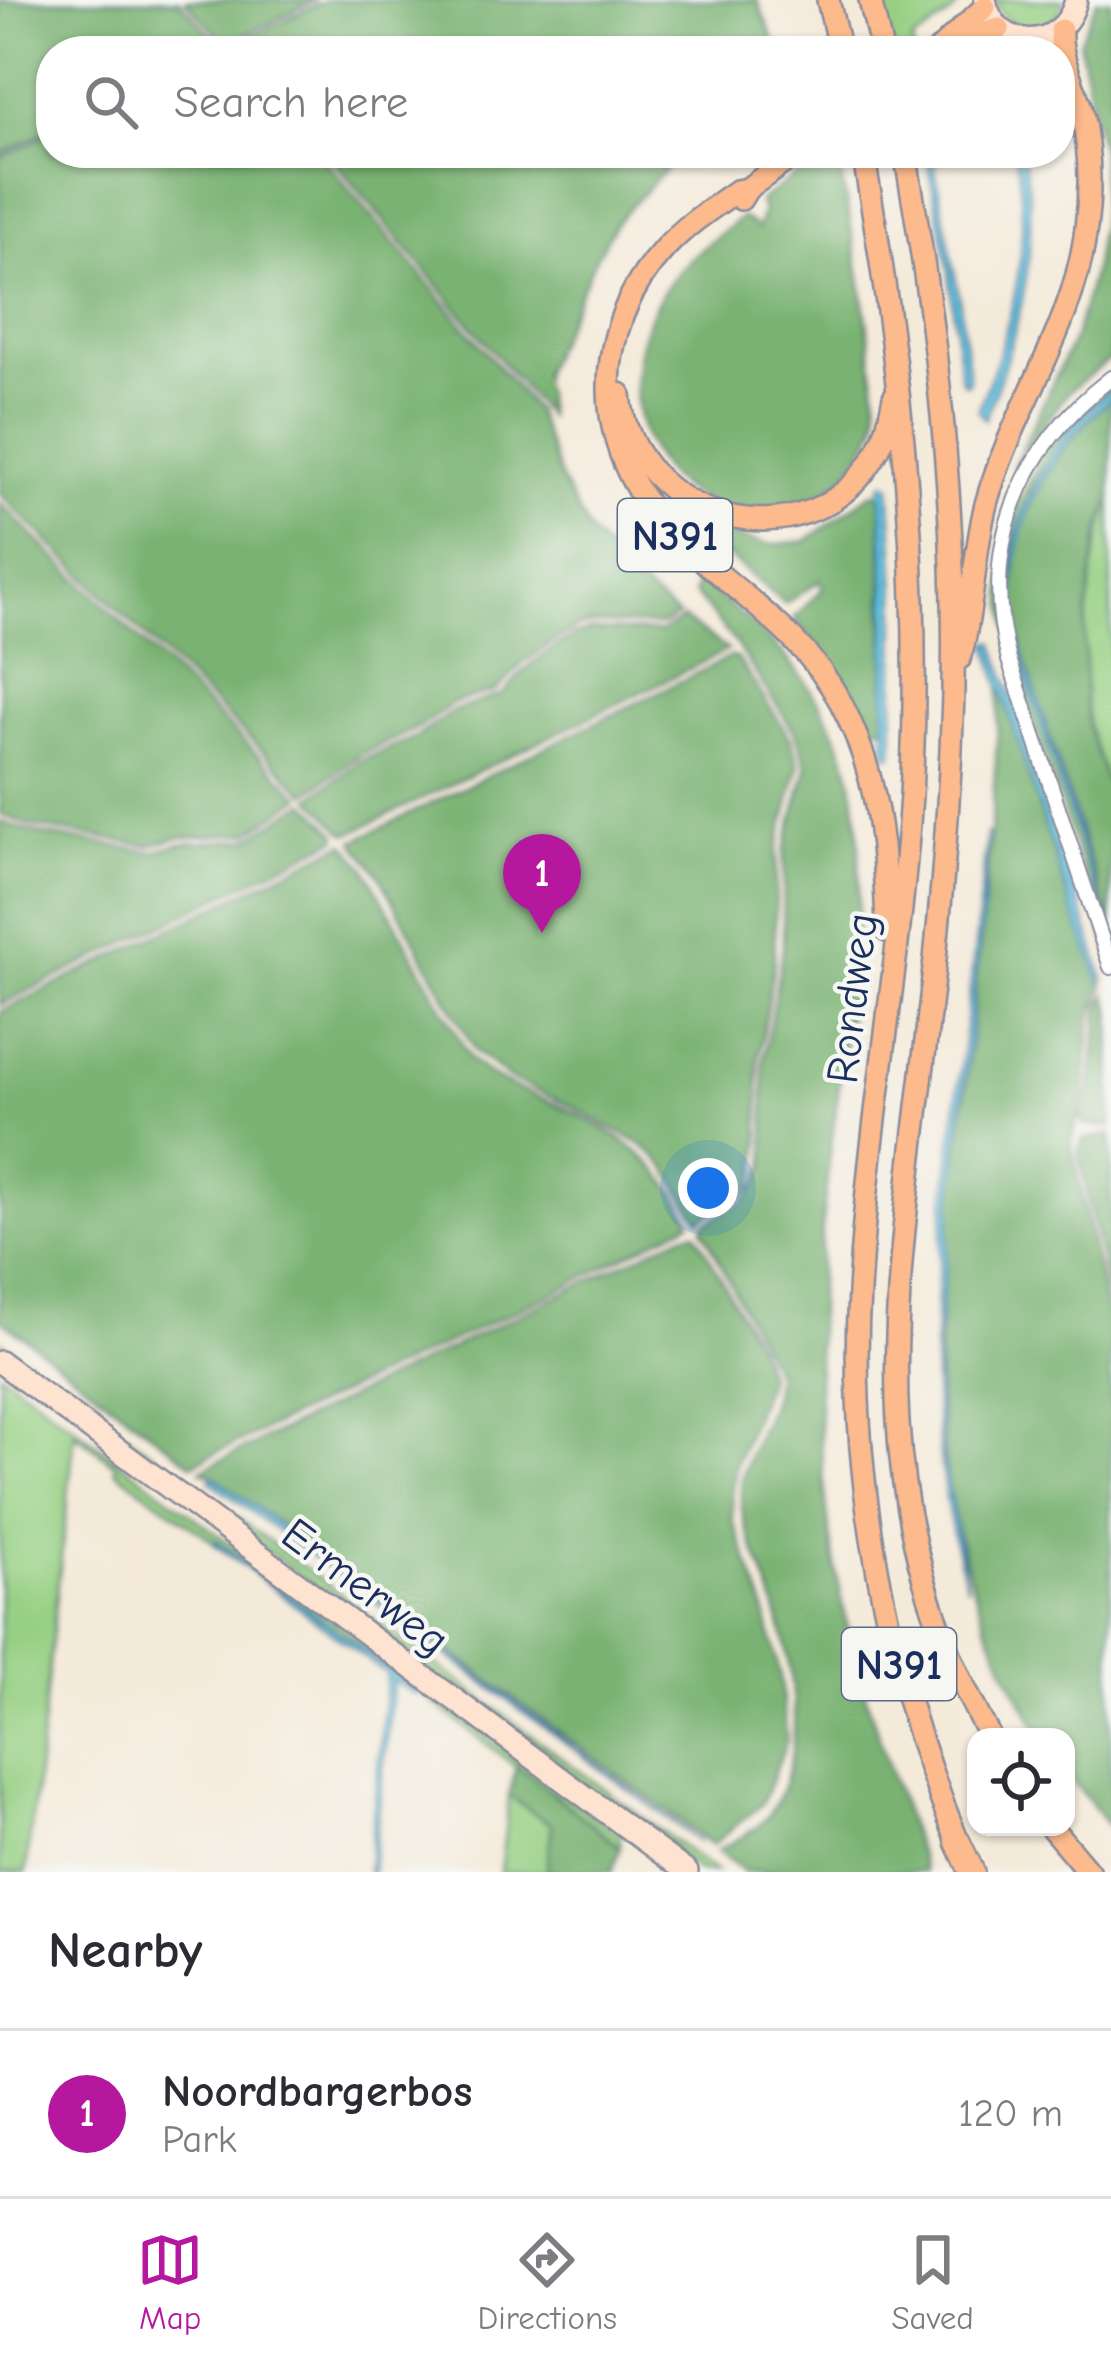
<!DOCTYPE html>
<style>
body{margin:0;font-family:"Comic Neue",sans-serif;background:#f2f2f3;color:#2b2b33}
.controls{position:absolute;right:36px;bottom:36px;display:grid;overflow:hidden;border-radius:24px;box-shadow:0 3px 9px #0004}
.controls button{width:108px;height:108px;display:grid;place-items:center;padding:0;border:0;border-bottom:3px solid #e1e1e2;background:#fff;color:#2b2b33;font:60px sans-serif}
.you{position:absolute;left:708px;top:1188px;width:42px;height:42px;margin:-30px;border:9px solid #fff;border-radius:50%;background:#1a73e8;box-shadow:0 0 0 18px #1a73e833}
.badge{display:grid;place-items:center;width:78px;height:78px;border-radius:50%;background:#b5179e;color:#fff;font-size:39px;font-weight:700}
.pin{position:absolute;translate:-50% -99px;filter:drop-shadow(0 3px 6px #0008)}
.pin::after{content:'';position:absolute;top:63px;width:42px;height:36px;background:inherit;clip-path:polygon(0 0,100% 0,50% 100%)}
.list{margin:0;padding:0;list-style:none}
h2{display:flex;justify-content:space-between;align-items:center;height:156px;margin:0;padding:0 48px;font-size:51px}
h2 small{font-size:39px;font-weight:400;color:#7c7c81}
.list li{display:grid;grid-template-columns:78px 1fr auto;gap:36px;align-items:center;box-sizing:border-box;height:168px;padding:0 48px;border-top:3px solid #e1e1e2}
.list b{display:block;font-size:45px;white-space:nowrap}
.list p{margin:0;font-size:39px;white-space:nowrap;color:#7c7c81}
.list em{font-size:39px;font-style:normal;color:#7c7c81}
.icon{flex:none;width:66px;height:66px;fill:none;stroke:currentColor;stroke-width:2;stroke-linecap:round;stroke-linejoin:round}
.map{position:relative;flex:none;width:1111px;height:1872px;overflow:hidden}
.search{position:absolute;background:#fff;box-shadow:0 3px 9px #0004;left:36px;right:36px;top:36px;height:132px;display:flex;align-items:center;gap:30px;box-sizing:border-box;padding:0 42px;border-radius:48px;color:#7c7c81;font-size:45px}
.sheet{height:324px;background:#fff}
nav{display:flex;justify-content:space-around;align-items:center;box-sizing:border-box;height:168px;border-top:3px solid #e1e1e2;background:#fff;font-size:33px;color:#7c7c81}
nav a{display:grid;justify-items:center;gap:6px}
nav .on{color:#b5179e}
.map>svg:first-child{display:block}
.green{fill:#97d084;stroke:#598071;stroke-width:3}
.forest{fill:#79b272;stroke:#4a7068;stroke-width:3}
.water{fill:#62c4e0;stroke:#3e7a9f;stroke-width:3}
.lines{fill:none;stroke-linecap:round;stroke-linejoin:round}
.street-casing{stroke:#888c9c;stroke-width:18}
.secondary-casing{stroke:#888c9c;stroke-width:26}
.primary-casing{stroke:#888c9c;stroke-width:26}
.highway-casing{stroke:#888c9c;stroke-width:28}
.street{stroke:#fff;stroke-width:14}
.secondary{stroke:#fee3d1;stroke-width:21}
.primary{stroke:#fcba8d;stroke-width:21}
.highway{stroke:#fcba8d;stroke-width:24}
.labels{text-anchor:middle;stroke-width:9;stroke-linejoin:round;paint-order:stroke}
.shield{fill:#f6f6f2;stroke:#5d6b8a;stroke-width:3}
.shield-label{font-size:42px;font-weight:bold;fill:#1b2f5e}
.street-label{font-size:45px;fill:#1b2f5e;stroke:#f6f6f2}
</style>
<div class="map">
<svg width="1111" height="1872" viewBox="0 0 1111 1872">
<rect width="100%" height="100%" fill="#f6f6f2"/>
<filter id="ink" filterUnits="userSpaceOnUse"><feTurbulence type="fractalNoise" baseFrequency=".00833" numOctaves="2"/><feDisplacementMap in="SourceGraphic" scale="24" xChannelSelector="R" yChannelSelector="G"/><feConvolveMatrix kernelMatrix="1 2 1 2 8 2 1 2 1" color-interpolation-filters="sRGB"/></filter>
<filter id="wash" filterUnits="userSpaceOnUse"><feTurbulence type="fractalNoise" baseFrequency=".004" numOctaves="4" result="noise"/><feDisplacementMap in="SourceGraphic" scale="48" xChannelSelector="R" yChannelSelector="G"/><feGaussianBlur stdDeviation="2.7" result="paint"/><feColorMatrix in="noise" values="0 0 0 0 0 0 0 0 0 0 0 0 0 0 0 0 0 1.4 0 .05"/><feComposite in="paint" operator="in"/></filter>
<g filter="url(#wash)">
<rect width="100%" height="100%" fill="#f4ead9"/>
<path class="green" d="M 880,0 L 961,0 L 952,13 L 912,42 L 914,51 L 893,51 Z
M 995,0 L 1064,0 C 1053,39 1007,37 995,0 Z
M 1111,383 L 1111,389 C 1051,439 1003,518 1010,598 C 1015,648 1032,694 1047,741 C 1067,806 1088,871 1111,935 L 1111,956 L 1017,671 L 1003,592 L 1014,513 L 1048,446 Z
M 1111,496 L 1111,796 C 1103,773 1093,749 1088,725 C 1074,651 1089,567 1111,496 Z
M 0,1341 L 193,1484 L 193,1486 L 188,1489 L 0,1352 Z
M 0,1372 L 620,1835 L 620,1847 L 396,1674 L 115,1470 L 117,1466 L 75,1433 L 26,1872 L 0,1872 Z
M 204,1493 L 716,1872 L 700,1872 L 199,1500 Z
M 509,1796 L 552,1825 L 546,1872 L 500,1872 Z"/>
<path class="forest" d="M 0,0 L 179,0 L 221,46 L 211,51 L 51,51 L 51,129 L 0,154 Z
M 185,0 L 316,0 L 226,44 Z
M 326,0 L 757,0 L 778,51 L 232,51 L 229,47 Z
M 1097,0 L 1111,0 L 1111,358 L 1068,392 L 1013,468 L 1076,333 L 1094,267 L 1102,211 L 1101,151 L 1079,42 Z
M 51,133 L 51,153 L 319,153 L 535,410 L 562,482 L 590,533 L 634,580 L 678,616 L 663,625 L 591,624 L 575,628 L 524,662 L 496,691 L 454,703 L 418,728 L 362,754 L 306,794 L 0,494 L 0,158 Z
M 327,153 L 681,153 L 616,222 L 595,260 L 542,373 L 547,416 Z
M 826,153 L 836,153 C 851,222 864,290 872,360 C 874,380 880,403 877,423 C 875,431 858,460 851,468 C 835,489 815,499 790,505 C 650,538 595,390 668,285 C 688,257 716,238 742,217 L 758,228 L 763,211 L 760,201 Z
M 1111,398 L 1111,496 L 1096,544 L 1085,626 L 1085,698 L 1088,728 L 1111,796 L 1111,925 L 1021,647 C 996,545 1038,465 1111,398 Z
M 881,492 L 886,726 L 874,728 L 856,695 L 794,618 L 823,588 L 820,581 L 785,604 L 724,553 L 718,541 L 730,535 L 769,545 L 806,541 L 871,494 Z
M 0,503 L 301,797 L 249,833 L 176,838 L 150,846 L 35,827 L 0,815 Z
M 698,574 C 714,595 738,611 758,629 C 798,665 831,712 847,763 C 861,808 860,861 858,908 C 852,1032 824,1154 819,1278 C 814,1397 822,1523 850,1639 C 870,1718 899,1795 925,1872 L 745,1872 L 717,1851 C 733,1841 759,1830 769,1814 C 814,1747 790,1644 764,1574 C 754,1547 741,1524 741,1495 C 740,1451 777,1414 775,1372 L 703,1229 L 704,1224 L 744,1202 L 758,1184 L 766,1163 L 763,1062 L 783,948 L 784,853 L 807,768 L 797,736 L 736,644 L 694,593 Z
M 683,619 L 728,650 L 351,833 L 345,833 L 311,798 L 362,760 L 418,736 L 455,710 L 503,694 L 527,667 L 574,635 L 593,630 L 661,632 Z
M 730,657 L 737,658 L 791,739 L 799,766 L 777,850 L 774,963 L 758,1062 L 760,1144 L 757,1171 L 752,1186 L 741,1197 L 699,1220 L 666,1167 L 641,1144 L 573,1107 L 510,1079 L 475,1051 L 378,873 L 354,841 Z
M 1000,685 L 1071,906 L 1103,986 L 1091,1021 L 1084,1093 L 1071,1145 L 1111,1330 L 1111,1829 L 1066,1773 L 1066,1737 L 1043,1737 C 971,1624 937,1488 939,1356 C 941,1268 955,1180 965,1093 C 979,956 994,822 1000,685 Z
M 306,802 L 338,834 L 337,839 L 0,1005 L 0,822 L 40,834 L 153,852 L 180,844 L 248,839 Z
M 345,843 L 365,867 L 470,1058 C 491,1080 515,1088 543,1099 C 607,1125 662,1157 691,1222 L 559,1290 L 192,1464 L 0,1319 L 0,1012 Z
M 1106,994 L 1111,1010 L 1111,1127 L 1085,1125 L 1081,1118 L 1091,1086 L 1100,1006 Z
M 1111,1134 L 1111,1302 L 1078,1152 L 1083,1140 Z
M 696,1232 L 758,1347 L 768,1377 L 736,1464 L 732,1494 L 733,1521 L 763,1603 L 780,1673 L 787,1741 L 762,1804 L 712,1845 L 214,1476 L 201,1470 L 682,1235 Z
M 517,1765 L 620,1847 L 612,1872 L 546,1872 L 552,1825 L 509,1796 Z"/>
<path class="water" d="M 933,153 L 937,158 L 952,153 L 936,163 L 935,169 L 959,296 L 969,380 L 966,384 L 961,380 L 949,271 L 927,156 Z
M 1015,153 L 1022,153 C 1045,245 1016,338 985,419 L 978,411 C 1012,326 1035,244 1015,153 Z
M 1111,389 L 1111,398 C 1038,460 997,550 1021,647 L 1111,935 C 1087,868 1065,801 1044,733 C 1032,695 1016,656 1012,617 C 1001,528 1044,445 1111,389 Z
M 885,482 L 890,485 L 896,601 L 893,754 L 889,756 L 885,752 L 886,611 L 881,486 Z
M 994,642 L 1104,979 L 1102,985 L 1071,906 L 998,679 L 988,643 Z
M 987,832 L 983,909 L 936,1355 L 941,1448 L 967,1587 C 919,1429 934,1302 952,1142 C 964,1038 977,935 987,832 Z
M 212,1475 L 700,1842 L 252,1512 L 211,1481 Z
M 215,1540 L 419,1691 L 416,1695 L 393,1680 L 372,1872 L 368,1872 L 387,1674 L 213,1543 Z"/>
</g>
<g filter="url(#ink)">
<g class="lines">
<defs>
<path id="street" d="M 1111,378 C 1019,449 979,546 1009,660 L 1111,967"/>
<path id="secondary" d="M 985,0 C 995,53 1064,52 1076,0
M 0,1362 L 687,1872"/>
<path id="primary" d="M 828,0 L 840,51
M 870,0 L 882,51
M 948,45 L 999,29
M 938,51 L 985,7
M 863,153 C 901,366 923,578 911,795 C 901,961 868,1125 859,1292 C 848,1478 887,1669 958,1842
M 905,153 C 941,350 961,548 951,749 C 946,854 936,960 923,1065 C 893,1313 862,1507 990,1737
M 747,189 L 736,191 C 712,208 686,225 665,248 C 590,329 590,448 667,527 C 724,586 799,626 840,701 C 879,774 885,850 887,931
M 741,199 L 747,189 L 797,153
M 620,394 C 630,526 816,569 878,450 C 887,434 890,415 894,397
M 960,658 C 974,607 973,555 986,504 C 1012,409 1075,327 1086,228 C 1091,189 1090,147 1081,109 C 1074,84 1059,56 1061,30
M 1051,1827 L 1089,1872"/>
<path id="highway" d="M 958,1842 L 972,1872"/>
</defs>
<use href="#street" class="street-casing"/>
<use href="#secondary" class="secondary-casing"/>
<use href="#primary" class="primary-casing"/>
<use href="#highway" class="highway-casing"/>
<use href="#street" class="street"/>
<use href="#secondary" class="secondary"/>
<use href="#primary" class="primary"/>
<use href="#highway" class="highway"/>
</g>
</g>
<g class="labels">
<g class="shield">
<rect x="618" y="499" width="114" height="72" rx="9"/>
<rect x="842" y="1628" width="114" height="72" rx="9"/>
</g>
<g class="shield-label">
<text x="675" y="550">N391</text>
<text x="899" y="1679">N391</text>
</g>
<g class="street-label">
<text transform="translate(851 998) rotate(-83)" y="16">Rondweg</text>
<text transform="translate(366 1586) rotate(37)" y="16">Ermerweg</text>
</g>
</g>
</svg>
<div class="controls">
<button><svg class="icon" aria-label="locate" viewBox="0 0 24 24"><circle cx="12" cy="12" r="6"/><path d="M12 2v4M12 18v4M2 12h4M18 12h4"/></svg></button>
</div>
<div class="you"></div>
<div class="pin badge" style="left:542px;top:933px">1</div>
<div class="search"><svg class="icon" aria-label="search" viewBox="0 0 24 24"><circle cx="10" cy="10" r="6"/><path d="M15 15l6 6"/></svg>Search here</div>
</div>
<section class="sheet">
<h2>Nearby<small></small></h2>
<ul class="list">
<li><span class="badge">1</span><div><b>Noordbargerbos</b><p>Park</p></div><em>120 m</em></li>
</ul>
</section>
<nav>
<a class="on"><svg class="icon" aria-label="map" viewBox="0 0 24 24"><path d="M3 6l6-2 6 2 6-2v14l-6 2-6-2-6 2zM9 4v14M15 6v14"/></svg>Map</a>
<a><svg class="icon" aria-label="directions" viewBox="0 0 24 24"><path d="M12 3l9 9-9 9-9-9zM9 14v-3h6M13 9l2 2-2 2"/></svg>Directions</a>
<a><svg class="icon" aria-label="saved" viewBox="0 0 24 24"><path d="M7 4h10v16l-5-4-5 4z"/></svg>Saved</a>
</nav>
